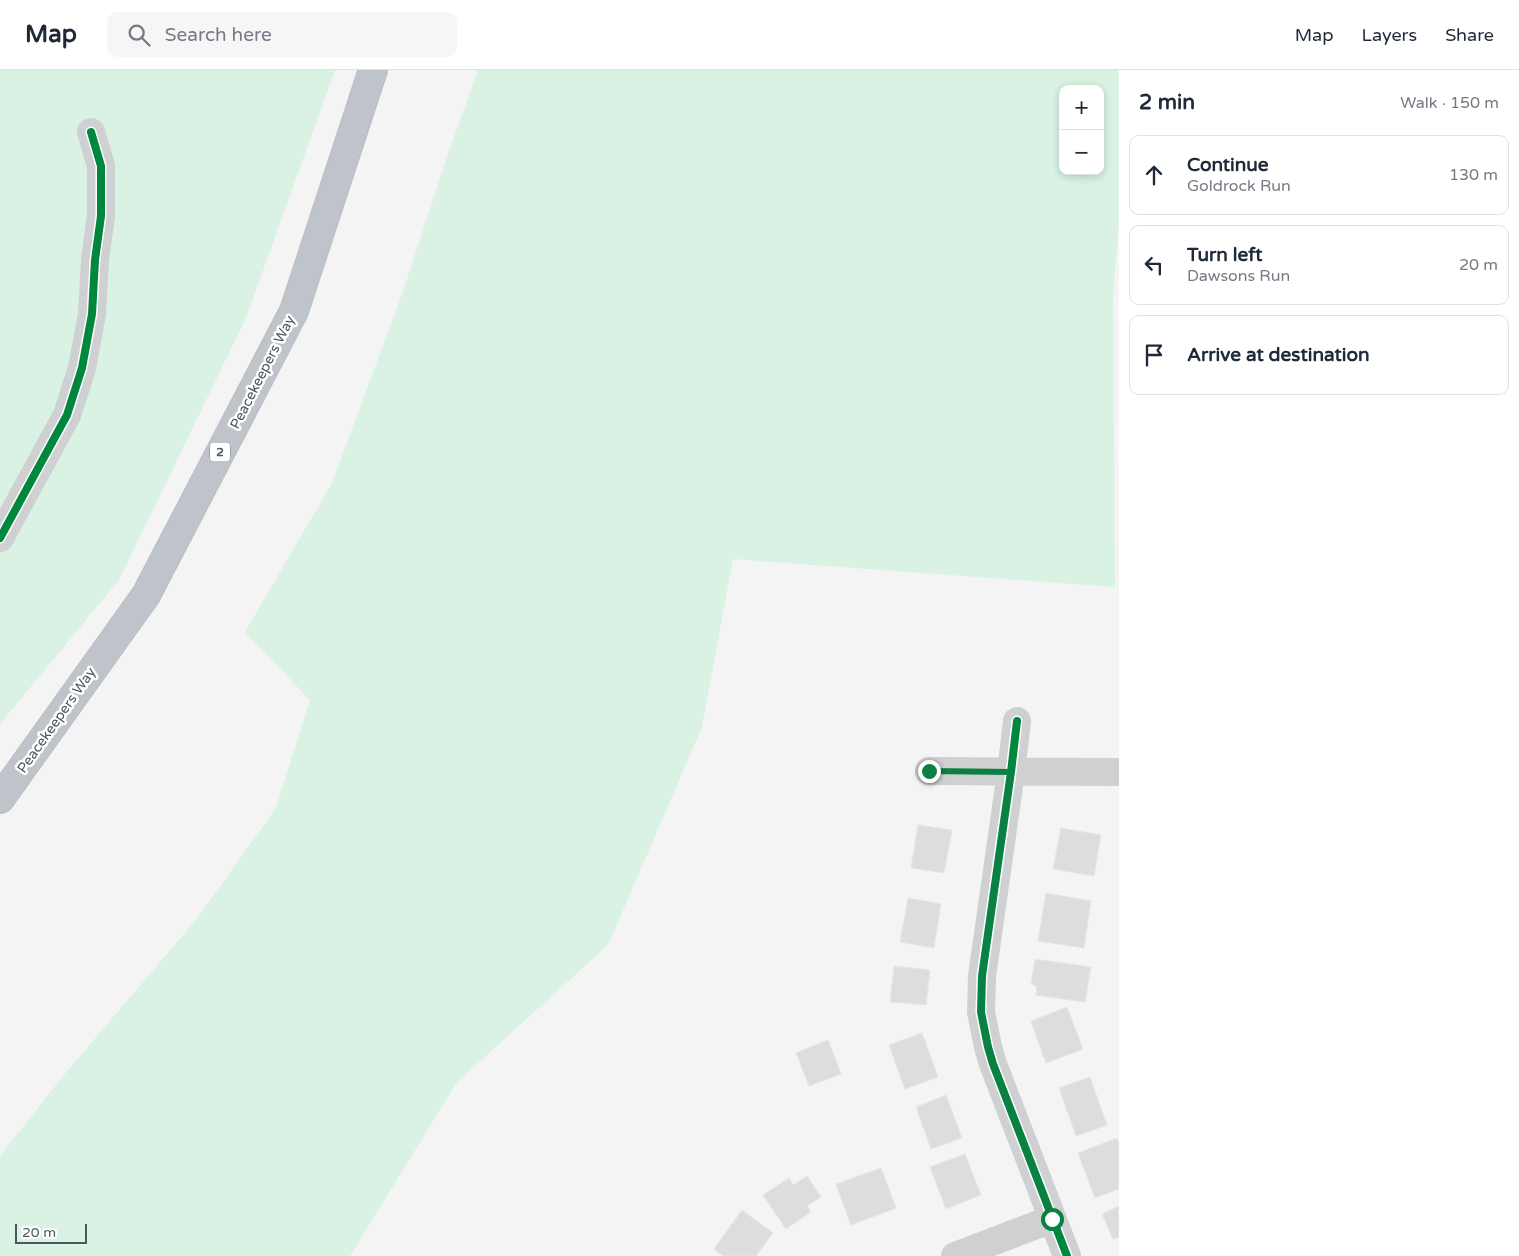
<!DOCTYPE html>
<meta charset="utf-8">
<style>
body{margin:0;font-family:"Varela Round",sans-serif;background:#f6f6f7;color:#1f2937}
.controls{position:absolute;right:15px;top:15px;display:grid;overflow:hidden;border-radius:10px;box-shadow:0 2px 8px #0003}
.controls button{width:45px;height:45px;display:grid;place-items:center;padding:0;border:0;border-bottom:1px solid #e0e1e3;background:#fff;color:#1f2937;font:25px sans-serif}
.scale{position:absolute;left:15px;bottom:12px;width:72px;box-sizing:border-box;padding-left:5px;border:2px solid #4a5661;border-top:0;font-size:14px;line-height:18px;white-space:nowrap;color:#4a5661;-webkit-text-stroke:4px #fff;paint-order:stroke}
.stop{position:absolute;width:15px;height:15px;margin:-11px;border:4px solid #0b8043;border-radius:50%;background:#fff}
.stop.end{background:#0b8043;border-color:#fff;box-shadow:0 1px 5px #0008}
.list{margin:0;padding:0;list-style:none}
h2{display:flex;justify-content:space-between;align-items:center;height:65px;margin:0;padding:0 20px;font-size:21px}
h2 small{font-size:16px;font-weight:400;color:#747a83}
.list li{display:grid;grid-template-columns:32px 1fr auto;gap:15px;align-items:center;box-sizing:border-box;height:80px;margin:0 10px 10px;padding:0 10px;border:1px solid #e0e1e3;border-radius:10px}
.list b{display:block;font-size:19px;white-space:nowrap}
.list p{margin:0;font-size:16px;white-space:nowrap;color:#747a83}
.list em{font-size:16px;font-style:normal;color:#747a83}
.icon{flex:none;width:28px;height:28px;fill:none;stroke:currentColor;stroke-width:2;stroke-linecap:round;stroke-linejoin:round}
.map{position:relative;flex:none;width:1119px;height:1186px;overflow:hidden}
header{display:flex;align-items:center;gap:30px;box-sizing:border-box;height:70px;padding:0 25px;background:#fff;border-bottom:1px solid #e0e1e3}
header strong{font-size:24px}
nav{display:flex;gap:28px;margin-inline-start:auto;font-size:18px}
.search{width:350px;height:45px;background:#f6f6f7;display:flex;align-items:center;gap:12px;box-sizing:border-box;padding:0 18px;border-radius:10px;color:#747a83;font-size:19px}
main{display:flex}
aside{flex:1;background:#fff}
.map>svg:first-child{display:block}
.green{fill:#d9f2e3;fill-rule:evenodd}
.building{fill:#ddddde;stroke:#e5e6e7}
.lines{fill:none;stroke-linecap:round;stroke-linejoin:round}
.highway-casing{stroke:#b9bec3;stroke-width:30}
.street{stroke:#ced0d2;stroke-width:28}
.highway{stroke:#bec4c9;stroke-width:28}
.cycleway-casing{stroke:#fff;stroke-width:11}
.cycleway{stroke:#00873e;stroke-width:8}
.route{stroke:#0b8043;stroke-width:6}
.labels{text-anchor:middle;stroke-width:5;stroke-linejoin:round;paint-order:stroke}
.shield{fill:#fff;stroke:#808990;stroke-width:1}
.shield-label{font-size:12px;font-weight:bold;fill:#4a5661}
.street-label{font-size:14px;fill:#4a5661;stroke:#fff}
</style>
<header>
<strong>Map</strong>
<div class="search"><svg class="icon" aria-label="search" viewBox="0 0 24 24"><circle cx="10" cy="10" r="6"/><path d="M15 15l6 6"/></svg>Search here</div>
<nav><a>Map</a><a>Layers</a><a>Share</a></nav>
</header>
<main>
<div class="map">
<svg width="1119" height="1186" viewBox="0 0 1119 1186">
<rect width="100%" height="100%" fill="#f4f4f4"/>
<path class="green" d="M 0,0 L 335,0 L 246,248 L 119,510 L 0,654 Z
M 478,0 L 1119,0 L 1119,152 L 1113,225 L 1115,517 L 733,489 L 702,657 L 608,875 L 457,1012 L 350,1186 L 0,1186 L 0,1086 L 63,1006 L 195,851 L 276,738 L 310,630 L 245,562 L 332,413 L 401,227 L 448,84 ZM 1063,19 L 1100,19 L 1100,101 L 1063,101 Z"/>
<path class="building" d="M 918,755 L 952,760 L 944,803 L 911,798 Z
M 1061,758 L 1101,765 L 1094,806 L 1053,799 Z
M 1046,823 L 1091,831 L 1084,878 L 1038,871 Z
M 908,828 L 941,834 L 934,878 L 900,872 Z
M 1035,889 L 1091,897 L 1085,932 L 1036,925 L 1037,917 L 1031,914 Z
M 894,896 L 930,900 L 926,935 L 890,932 Z
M 1067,937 L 1083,979 L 1046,993 L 1031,951 Z
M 922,963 L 938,1007 L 905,1019 L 889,975 Z
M 828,970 L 841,1004 L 809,1016 L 796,983 Z
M 1090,1007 L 1107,1055 L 1076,1066 L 1059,1018 Z
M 946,1025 L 962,1068 L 931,1079 L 916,1037 Z
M 1117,1068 L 1119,1073 L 1119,1119 L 1095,1128 L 1078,1083 Z
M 965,1084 L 981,1125 L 946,1139 L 930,1097 Z
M 881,1098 L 896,1138 L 851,1155 L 836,1114 Z
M 807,1106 L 821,1127 L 807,1136 L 811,1142 L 786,1159 L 763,1125 L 789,1108 L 793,1115 Z
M 1119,1136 L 1119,1167 L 1113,1169 L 1102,1144 Z
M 742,1140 L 773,1163 L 756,1186 L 723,1186 L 714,1179 Z"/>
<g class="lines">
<defs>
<path id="highway" d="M 0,729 L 146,525 L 294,241 L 373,0"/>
</defs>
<use href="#highway" class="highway-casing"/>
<path class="street" d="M 0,468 L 67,345 L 82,298 L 92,244 L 95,190 L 101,146 L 101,96 L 91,62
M 1017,651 L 1011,702 L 982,906 L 981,942 L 988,977 L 993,994 L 1067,1186
M 929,701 L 1119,702
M 955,1186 L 1052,1149"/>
<use href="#highway" class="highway"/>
<defs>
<path id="cycleway" d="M 0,468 L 67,345 L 82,298 L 92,244 L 95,190 L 101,146 L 101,96 L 91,62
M 1017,651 L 1011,702 L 982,906 L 981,942 L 988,977 L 993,994 L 1067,1186"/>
</defs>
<use href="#cycleway" class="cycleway-casing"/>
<use href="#cycleway" class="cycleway"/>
</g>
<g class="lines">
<path class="route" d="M 929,701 L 1011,702 L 982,906 L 981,942 L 988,977 L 993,994 L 1052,1149"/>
</g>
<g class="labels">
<rect class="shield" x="210" y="372.5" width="20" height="19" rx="4"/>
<g class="shield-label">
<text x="220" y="386">2</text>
</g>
<g class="street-label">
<text transform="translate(262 302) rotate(-63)" y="5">Peacekeepers Way</text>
<text transform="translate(56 650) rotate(-55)" y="5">Peacekeepers Way</text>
</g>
</g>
</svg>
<div class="controls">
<button>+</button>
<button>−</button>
</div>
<div class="scale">20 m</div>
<div class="stop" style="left:1052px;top:1149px"></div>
<div class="stop end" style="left:929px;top:701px"></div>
</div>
<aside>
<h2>2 min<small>Walk · 150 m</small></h2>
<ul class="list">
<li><svg class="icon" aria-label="ahead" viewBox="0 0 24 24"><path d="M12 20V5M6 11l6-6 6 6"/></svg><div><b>Continue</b><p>Goldrock Run</p></div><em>130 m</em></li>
<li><svg class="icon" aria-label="left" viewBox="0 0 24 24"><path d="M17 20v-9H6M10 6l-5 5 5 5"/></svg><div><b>Turn left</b><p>Dawsons Run</p></div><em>20 m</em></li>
<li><svg class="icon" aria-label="arrive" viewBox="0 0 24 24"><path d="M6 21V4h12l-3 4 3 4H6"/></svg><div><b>Arrive at destination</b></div></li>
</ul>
</aside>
</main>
